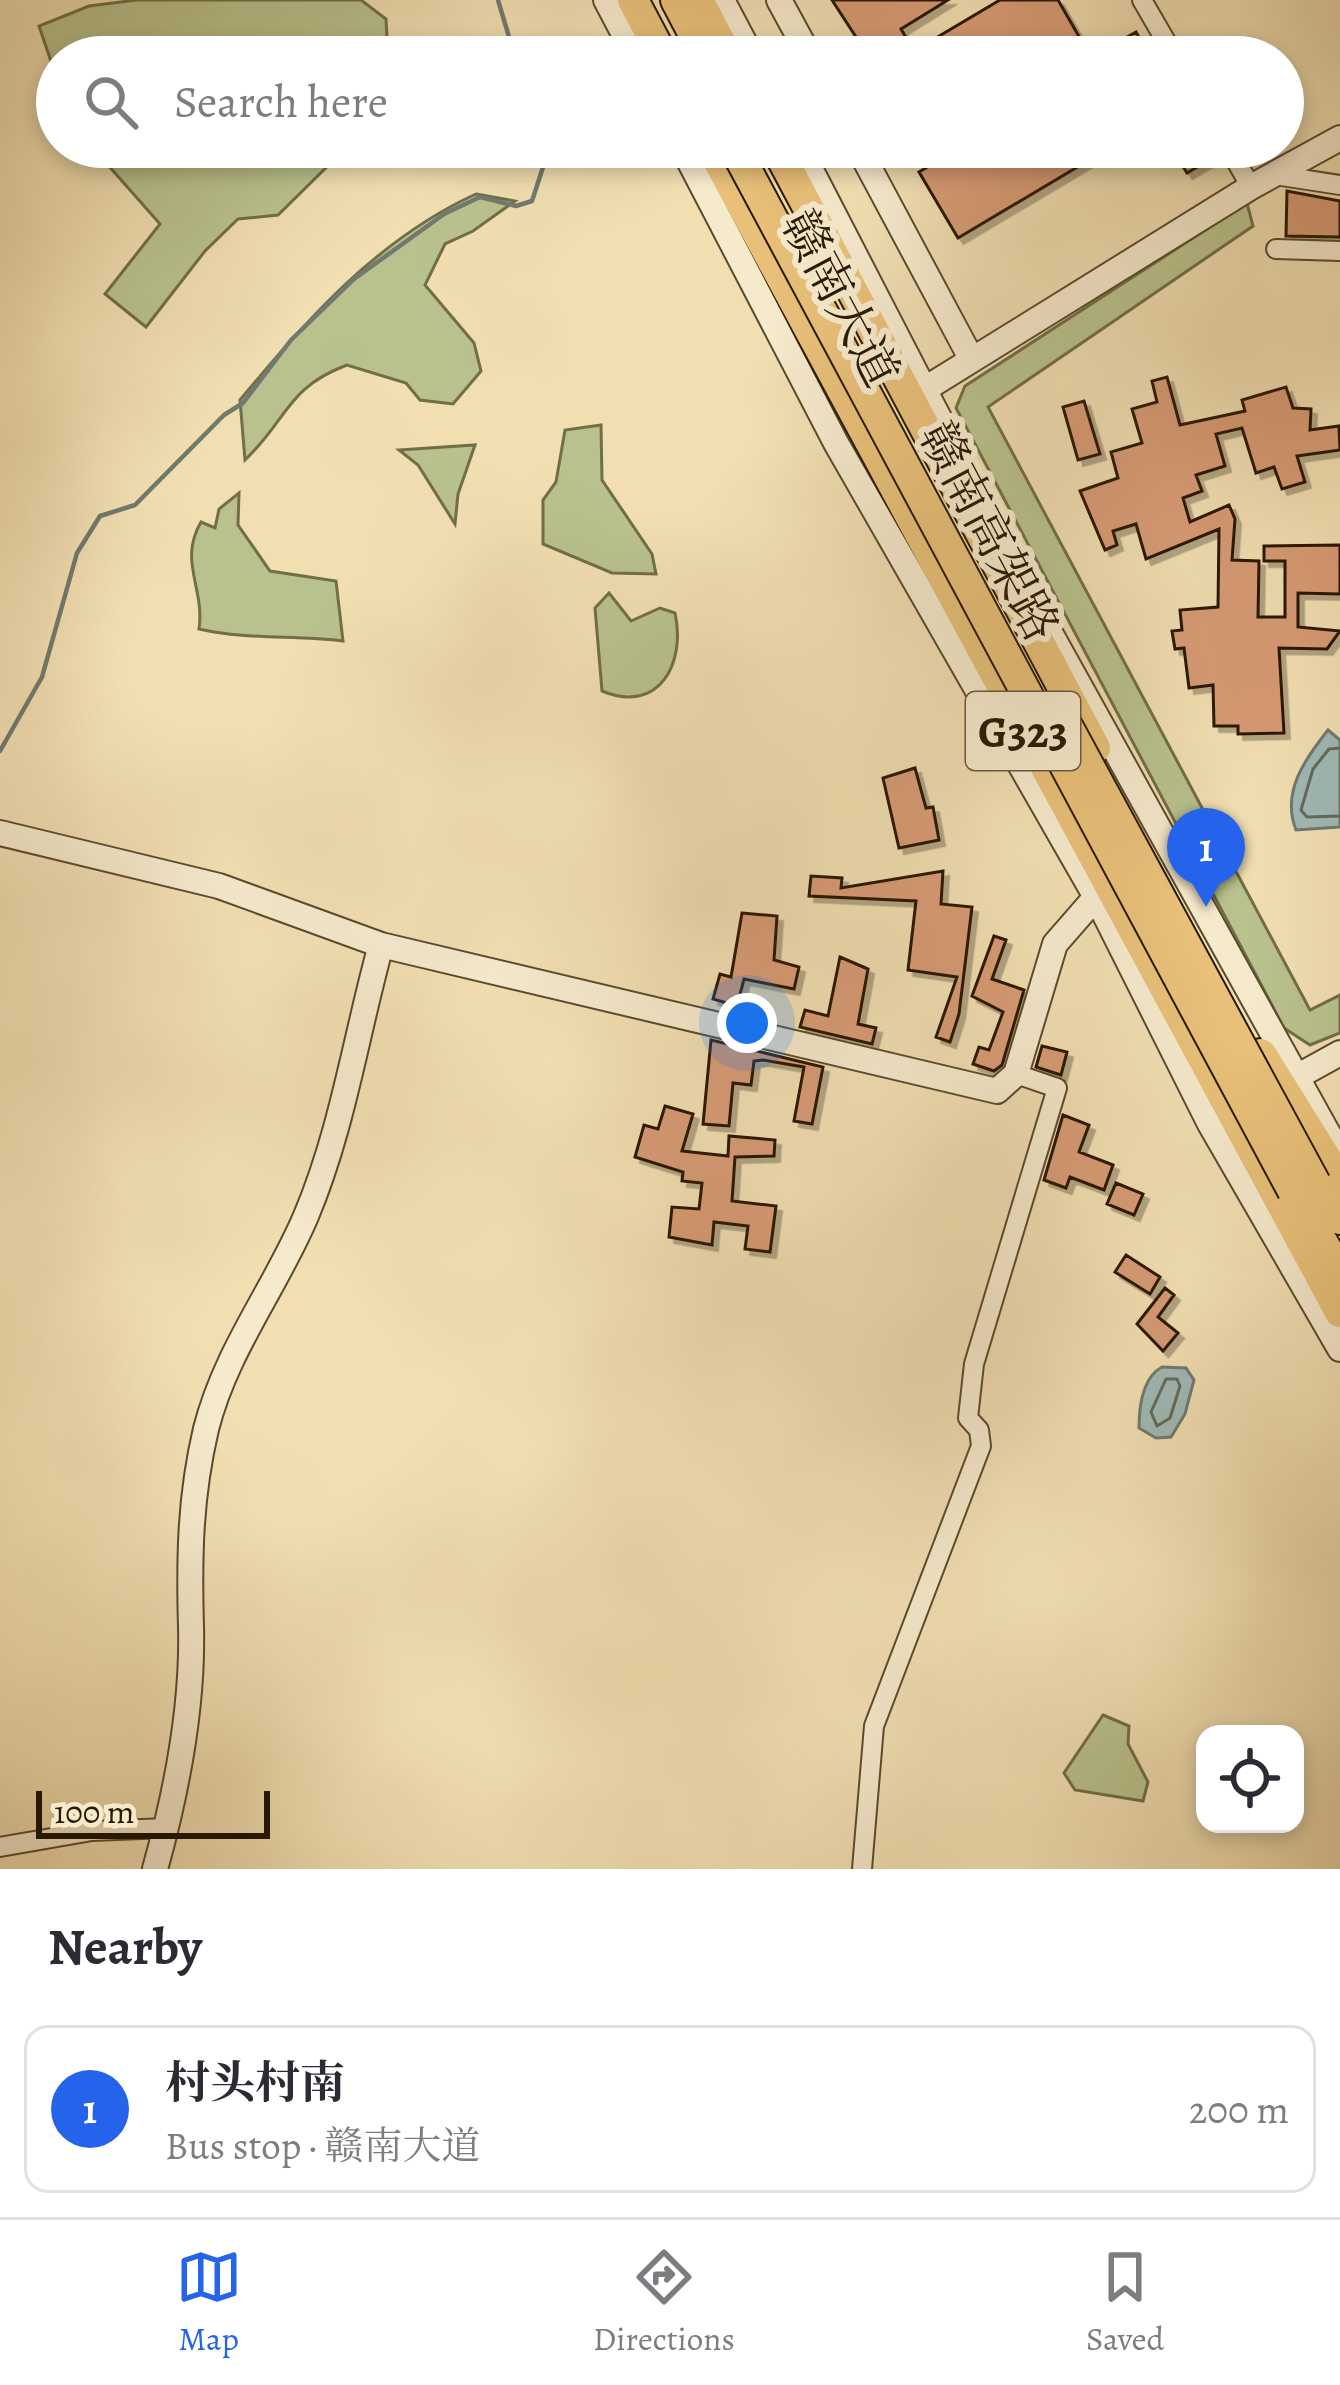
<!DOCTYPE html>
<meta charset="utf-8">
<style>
body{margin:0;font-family:Alegreya,"Noto Serif SC",serif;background:#f2f2f3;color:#2b2b33}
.controls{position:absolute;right:36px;bottom:36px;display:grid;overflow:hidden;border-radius:24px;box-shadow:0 6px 18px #0003}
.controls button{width:108px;height:108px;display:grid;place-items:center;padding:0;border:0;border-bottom:3px solid #e1e1e2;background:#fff;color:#2b2b33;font:60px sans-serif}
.scale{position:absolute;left:36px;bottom:30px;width:234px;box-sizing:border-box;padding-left:12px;border:6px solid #291902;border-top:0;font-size:33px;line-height:42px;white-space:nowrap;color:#291902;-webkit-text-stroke:9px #f6eacd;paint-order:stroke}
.you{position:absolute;left:747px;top:1023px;width:42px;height:42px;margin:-30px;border:9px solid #fff;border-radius:50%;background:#1a73e8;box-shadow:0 0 0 18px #1a73e833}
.badge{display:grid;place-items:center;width:78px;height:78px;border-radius:50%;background:#2563eb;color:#fff;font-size:39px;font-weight:700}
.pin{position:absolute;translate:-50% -99px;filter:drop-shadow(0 3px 6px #0008)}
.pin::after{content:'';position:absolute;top:63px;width:42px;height:36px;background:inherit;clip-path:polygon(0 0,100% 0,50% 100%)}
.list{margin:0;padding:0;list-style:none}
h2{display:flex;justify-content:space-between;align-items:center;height:156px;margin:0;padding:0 48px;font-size:51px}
h2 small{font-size:39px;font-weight:400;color:#7c7c81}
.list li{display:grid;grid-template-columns:78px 1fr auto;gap:36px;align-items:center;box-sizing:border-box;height:168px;margin:0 24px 24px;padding:0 24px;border:3px solid #e1e1e2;border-radius:24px}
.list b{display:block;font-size:45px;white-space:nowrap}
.list p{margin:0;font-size:39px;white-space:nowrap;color:#7c7c81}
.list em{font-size:39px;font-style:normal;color:#7c7c81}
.icon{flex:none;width:66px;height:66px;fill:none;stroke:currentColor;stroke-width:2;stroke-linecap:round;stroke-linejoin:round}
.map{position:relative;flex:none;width:1340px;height:1869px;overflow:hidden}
.search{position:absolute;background:#fff;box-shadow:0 6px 18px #0003;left:36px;right:36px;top:36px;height:132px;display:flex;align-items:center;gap:30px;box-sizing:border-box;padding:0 42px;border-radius:66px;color:#7c7c81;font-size:45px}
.sheet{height:348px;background:#fff}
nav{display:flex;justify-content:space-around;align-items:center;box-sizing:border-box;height:168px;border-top:3px solid #e1e1e2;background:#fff;font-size:33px;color:#7c7c81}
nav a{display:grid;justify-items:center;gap:6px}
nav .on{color:#2563eb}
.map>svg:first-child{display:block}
.green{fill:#b9c28d;stroke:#716e48;stroke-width:3}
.water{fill:#9fbab7;stroke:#707a6f;stroke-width:3}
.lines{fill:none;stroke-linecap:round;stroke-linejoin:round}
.shore{stroke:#646a5c;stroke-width:3}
.stream{stroke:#707a6f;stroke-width:4.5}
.building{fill:#d79b75;stroke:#291902;stroke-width:3;filter:url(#shadow)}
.minor-casing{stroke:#5b4a2e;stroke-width:22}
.tertiary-casing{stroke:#5b4a2e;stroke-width:28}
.primary-casing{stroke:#291902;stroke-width:34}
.trunk-casing{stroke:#291902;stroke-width:34}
.minor{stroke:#f6eacd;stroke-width:18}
.tertiary{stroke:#f6eacd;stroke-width:24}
.primary{stroke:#e8c079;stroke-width:30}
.trunk{stroke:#e8c079;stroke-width:30}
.trunk-bridge-casing{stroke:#291902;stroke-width:34;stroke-linecap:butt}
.trunk-bridge{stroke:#e8c079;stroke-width:30}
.labels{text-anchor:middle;stroke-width:12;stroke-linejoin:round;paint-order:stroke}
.shield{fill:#f6eacd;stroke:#66583f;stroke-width:3}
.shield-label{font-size:45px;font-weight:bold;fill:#291902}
.street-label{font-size:48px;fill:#291902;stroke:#f6eacd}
</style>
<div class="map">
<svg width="1340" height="1869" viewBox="0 0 1340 1869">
<defs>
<filter id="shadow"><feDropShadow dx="5.5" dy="5.5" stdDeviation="0" flood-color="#0004"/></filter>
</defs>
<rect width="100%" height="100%" fill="#f1dfb2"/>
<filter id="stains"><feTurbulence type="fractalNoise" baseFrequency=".00167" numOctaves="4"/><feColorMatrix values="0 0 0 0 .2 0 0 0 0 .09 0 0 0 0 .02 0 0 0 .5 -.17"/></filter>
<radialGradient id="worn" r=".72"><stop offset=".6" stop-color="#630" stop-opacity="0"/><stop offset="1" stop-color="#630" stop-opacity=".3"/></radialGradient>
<path class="green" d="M 137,0 L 361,0 L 386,19 L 388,57 L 57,57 L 57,79 L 39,26 L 89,6 Z
M 92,147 L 347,147 L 278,215 L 238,219 L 205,251 L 146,327 L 105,294 L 160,224 Z
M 476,194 L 515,201 L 473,231 L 445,244 L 425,285 L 474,343 L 481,371 L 453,404 L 420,400 L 406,383 L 347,365 C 286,388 289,418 245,460 L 240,400 C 307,319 379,238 476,194 Z
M 1247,203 L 1253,226 L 988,407 L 1310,1010 L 1340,995 L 1340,1033 L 1310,1045 L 1284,1028 L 956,408 L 965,386 Z
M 601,425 L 602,480 L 652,554 L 656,574 L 612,573 L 543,544 L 543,500 L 556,482 L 565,430 Z
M 475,445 L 458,494 L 455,524 L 418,465 L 399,450 Z
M 239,493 L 238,525 L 270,571 L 336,581 L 343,641 C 293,635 248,640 199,629 C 205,588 178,561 201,522 L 215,528 L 219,509 Z
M 609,593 L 631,621 L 660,608 L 675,613 C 686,662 660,715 602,691 L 595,608 Z
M 1103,1715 L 1129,1726 L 1128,1744 L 1148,1782 L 1143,1801 L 1075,1790 L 1064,1773 Z"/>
<path class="water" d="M 1328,730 L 1340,740 L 1340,827 L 1296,830 C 1281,792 1305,759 1328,730 Z
M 1162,1367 L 1186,1368 L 1194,1380 L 1185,1414 L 1171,1437 L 1156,1438 L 1139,1428 C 1139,1406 1142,1378 1162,1367 Z"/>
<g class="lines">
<path class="shore" d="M 1340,748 L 1329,749 L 1313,769 L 1301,810 L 1307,817 L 1340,816
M 1166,1379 L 1177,1379 L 1180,1386 L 1170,1418 L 1157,1426 L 1151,1412 Z"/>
<path class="stream" d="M 498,0 L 515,57
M 0,751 L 42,677 L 77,553 L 100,516 L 135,505 L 224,415 L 243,403 L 291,340 L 354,279 L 444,214 L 480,197 L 516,206 L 532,201 L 545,161 L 541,147"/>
</g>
<path class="building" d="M 832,0 L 948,0 L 901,29 L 914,51 L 1000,0 L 1058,0 L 1081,40 L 1053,57 L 869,57 Z
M 1136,32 L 1150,57 L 1118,57 L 1111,46 Z
M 961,147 L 1111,147 L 958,238 L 919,172 Z
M 1171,147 L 1204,147 L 1211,159 L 1187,173 Z
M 1287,191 L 1340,201 L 1340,237 L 1286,236 Z
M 1167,377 L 1180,425 L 1245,411 L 1242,400 L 1286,387 L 1293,408 L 1311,409 L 1310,430 L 1339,426 L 1340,450 L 1297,456 L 1305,482 L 1282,489 L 1274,467 L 1256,473 L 1242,428 L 1216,434 L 1225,466 L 1196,475 L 1202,491 L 1183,498 L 1190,522 L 1229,505 L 1235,519 L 1232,560 L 1259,561 L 1258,617 L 1285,617 L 1285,561 L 1264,561 L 1264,546 L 1340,545 L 1340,594 L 1298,593 L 1298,627 L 1340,631 L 1327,649 L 1279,648 L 1284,733 L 1238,734 L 1238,726 L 1214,726 L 1213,685 L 1189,688 L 1184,648 L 1175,649 L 1172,631 L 1182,630 L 1180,610 L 1218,607 L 1219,529 L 1146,559 L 1136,524 L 1113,531 L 1117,545 L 1105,550 L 1080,491 L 1118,478 L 1111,452 L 1142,443 L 1132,409 L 1157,402 L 1152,381 Z
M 1084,401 L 1100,454 L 1078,460 L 1063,407 Z
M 915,768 L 926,808 L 933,807 L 939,840 L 899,848 L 883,778 Z
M 943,871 L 941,904 L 972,907 L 959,1014 L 950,1042 L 936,1037 L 957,977 L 908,970 L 916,901 L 809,896 L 811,876 L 842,878 L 841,888 Z
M 742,913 L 777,916 L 774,960 L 799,967 L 794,989 L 744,979 L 737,1006 L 713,999 L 720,974 L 731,977 Z
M 994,936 L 1006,940 L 992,979 L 1024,990 L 1002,1065 L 994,1071 L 973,1064 L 979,1047 L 989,1050 L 1003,1012 L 972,996 Z
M 840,957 L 868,969 L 858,1024 L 876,1028 L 872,1044 L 800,1027 L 805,1010 L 828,1016 Z
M 711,1040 L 823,1067 L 812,1124 L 794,1121 L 804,1067 L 763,1060 L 754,1061 L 751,1085 L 733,1083 L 729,1126 L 703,1124 Z
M 1042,1046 L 1067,1052 L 1061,1075 L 1036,1067 Z
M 665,1106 L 693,1114 L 682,1151 L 728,1156 L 729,1136 L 775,1140 L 774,1156 L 735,1157 L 732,1201 L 776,1206 L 770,1252 L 745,1249 L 748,1226 L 714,1222 L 712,1245 L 669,1237 L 672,1207 L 699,1209 L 702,1183 L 682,1181 L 683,1172 L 635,1157 L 644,1125 L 658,1129 Z
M 1063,1115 L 1089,1125 L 1079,1152 L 1113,1165 L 1104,1190 L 1070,1177 L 1066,1188 L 1044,1180 Z
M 1116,1183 L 1143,1194 L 1134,1215 L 1107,1204 Z
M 1126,1255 L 1160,1277 L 1150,1294 L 1115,1272 Z
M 1165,1288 L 1174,1295 L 1158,1317 L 1178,1333 L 1163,1351 L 1137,1324 Z"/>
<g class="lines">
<defs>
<path id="minor" d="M 1142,0 L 1175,57
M 1228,147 L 1251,187
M 1275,175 L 1340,185
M 1276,249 L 1340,251
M 0,1847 L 92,1831 L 167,1828
M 862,1869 L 874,1726 L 981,1446 L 979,1430 L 968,1418 L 974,1364 L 1057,1088 L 1016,1074"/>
<path id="tertiary" d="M 606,0 L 636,57
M 722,0 L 752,57
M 779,0 L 810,57
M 682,147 L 836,443 L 1096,897 L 1210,1124 L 1340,1349
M 799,147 L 1048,629 L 1340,1155
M 858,147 L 972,360
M 925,389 L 1251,187 L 1340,138
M 0,833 L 219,886 L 381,945 L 997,1091 L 1016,1074 L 1055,944 L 1096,897
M 1284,1084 L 1340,1053
M 155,1869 C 176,1794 193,1705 191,1627 C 189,1557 190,1497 206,1429 C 226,1350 275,1289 306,1216 C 343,1128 356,1035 381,945"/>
<path id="primary" d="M 633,0 L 663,57
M 698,0 L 728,57
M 711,147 L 1340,1312
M 776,147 L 1095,748
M 1261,1054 L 1340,1181"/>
<path id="trunk" d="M 676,0 L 706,57
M 1315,1183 L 1340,1219
M 1293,1191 L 1340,1273"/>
</defs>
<use href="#minor" class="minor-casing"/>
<use href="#tertiary" class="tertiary-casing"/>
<use href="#primary" class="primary-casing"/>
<use href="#trunk" class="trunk-casing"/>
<use href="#minor" class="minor"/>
<use href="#tertiary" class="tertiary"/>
<use href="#primary" class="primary"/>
<use href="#trunk" class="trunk"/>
<defs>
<path id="trunk-bridge" d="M 734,147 L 1293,1191
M 1066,724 L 1315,1183"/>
</defs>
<use href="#trunk-bridge" class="trunk-bridge-casing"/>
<use href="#trunk-bridge" class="trunk-bridge"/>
</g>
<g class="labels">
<rect class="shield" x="966" y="692" width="114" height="78" rx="9"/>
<g class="shield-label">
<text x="1023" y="747">G323</text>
</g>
<g class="street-label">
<text transform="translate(841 298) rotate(62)" y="17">赣南大道</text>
<text transform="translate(990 531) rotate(62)" y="17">赣南高架路</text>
</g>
</g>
<rect width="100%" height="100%" filter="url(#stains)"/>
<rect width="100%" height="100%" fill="url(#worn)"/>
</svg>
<div class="controls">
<button><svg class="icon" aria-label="locate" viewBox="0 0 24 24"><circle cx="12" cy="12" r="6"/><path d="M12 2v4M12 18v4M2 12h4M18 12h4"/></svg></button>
</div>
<div class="scale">100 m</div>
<div class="you"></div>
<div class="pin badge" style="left:1206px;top:907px">1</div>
<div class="search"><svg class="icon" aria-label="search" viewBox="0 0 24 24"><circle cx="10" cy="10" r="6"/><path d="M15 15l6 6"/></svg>Search here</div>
</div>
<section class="sheet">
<h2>Nearby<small></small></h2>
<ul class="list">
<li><span class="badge">1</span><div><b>村头村南</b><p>Bus stop · 赣南大道</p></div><em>200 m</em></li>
</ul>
</section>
<nav>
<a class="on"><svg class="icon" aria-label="map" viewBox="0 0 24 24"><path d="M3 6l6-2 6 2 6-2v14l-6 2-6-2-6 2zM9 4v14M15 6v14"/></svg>Map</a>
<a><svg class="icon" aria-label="directions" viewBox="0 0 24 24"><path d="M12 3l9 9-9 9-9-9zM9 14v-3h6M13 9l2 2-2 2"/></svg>Directions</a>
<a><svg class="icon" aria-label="saved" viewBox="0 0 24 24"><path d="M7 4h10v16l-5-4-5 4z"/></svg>Saved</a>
</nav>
